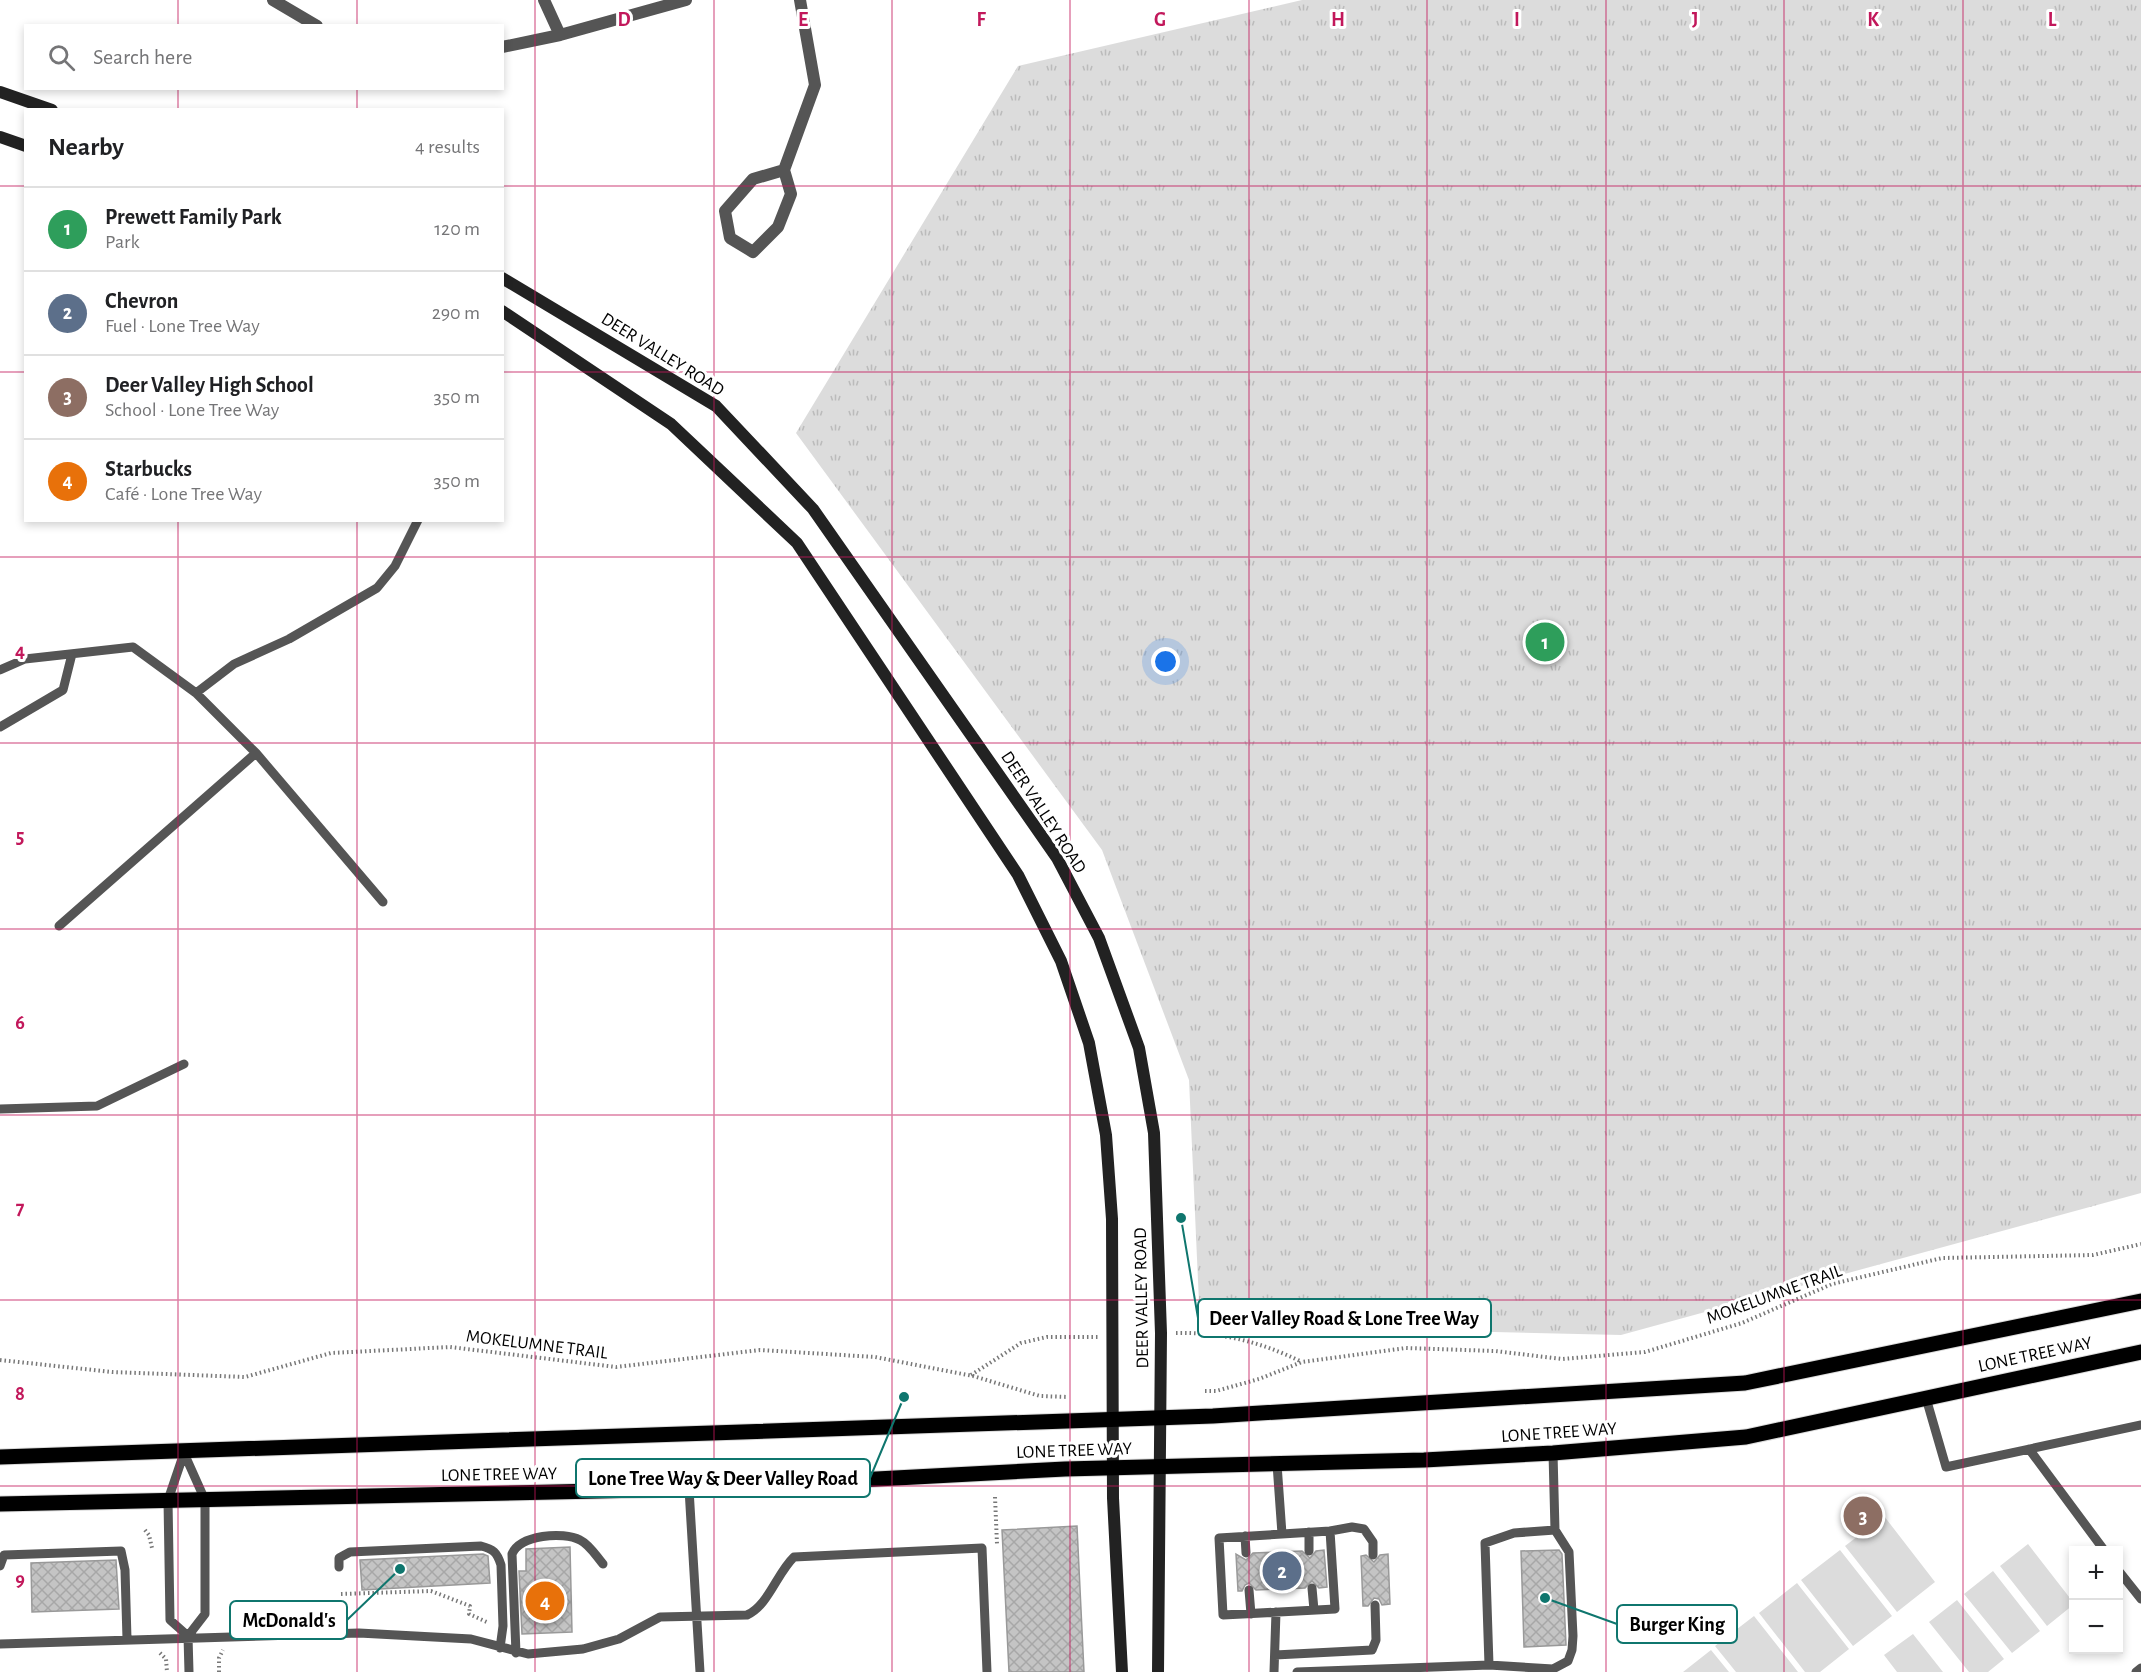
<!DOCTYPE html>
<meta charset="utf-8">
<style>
body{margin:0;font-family:"Alegreya Sans",sans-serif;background:#f6f6f6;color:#202124}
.controls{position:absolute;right:18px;bottom:18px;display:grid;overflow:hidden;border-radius:0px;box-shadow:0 3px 9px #0003}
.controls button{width:54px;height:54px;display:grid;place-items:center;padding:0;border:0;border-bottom:2px solid #e0e0e0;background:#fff;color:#202124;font:30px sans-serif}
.you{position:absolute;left:1166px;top:662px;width:21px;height:21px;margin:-15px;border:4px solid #fff;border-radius:50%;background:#1a73e8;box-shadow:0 0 0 9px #1a73e833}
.badge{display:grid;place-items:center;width:39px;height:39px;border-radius:50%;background:#b45309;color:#fff;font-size:20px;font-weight:700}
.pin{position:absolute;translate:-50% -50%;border:3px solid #fff;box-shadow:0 2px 6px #0006}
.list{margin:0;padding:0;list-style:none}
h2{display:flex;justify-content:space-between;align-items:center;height:78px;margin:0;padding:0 24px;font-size:26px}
h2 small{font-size:20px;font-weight:400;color:#757577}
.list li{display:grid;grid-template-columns:39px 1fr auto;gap:18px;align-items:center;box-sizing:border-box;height:84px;padding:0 24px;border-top:2px solid #e0e0e0}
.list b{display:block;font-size:22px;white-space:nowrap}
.list p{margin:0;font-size:20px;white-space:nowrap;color:#757577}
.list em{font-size:20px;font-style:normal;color:#757577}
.icon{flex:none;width:33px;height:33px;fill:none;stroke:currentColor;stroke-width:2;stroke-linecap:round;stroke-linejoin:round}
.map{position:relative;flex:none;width:2141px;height:1672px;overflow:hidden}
.search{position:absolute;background:#fff;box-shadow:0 3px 9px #0003;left:24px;top:24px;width:480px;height:66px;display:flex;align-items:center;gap:15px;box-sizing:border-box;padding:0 21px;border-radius:0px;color:#757577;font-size:22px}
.panel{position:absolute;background:#fff;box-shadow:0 3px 9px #0003;left:24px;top:108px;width:480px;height:414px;border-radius:0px}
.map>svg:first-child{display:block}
.park{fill:url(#park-tufts)}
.pitch{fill:#dcdcdc}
.building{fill:url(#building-cross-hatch);stroke:#999;stroke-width:1.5}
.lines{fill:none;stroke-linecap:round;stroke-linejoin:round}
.primary-casing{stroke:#dbdbdb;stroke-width:17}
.path{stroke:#777;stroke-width:4;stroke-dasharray:1.5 3;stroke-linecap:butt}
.lane{stroke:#555;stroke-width:9}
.street{stroke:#555;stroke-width:12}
.secondary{stroke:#222;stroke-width:12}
.primary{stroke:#000;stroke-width:15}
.grid{fill:none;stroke:#c2185b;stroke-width:1.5;stroke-opacity:0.55}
.labels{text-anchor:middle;stroke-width:6;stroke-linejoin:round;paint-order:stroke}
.street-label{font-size:18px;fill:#000;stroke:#fff}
.grid-label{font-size:20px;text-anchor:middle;font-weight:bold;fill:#c2185b;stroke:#fff;stroke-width:6;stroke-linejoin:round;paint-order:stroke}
.leader{fill:none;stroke:#0f766e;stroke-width:2}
.callout-dot{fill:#0f766e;stroke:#fff;stroke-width:2}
.callout{fill:#fff;stroke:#0f766e;stroke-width:2}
.callout-label{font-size:20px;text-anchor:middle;font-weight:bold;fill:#000}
</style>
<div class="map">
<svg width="2141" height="1672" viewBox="0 0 2141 1672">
<defs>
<pattern id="park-tufts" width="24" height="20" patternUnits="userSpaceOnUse" patternTransform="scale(1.5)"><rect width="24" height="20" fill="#dcdcdc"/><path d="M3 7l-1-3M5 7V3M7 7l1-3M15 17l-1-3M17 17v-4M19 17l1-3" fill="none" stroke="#bbb"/></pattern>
<pattern id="building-cross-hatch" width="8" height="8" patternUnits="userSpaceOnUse" patternTransform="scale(1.5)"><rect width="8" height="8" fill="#c4c4c4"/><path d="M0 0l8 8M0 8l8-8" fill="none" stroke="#a7a7a7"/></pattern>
</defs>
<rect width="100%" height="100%" fill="#fff"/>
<path class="park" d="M 1302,0 L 2141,0 L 2141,1193 L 1621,1335 L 1200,1325 L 1189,1080 L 1102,850 L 796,433 L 1018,66 Z"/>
<path class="pitch" d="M 1884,1516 L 1935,1582 L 1897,1612 L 1845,1546 Z
M 2028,1544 L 2073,1602 L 2073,1605 L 2047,1626 L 2000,1566 Z
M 1840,1550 L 1892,1616 L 1853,1646 L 1801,1580 Z
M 1993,1571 L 2040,1631 L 2012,1653 L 1964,1594 Z
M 1797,1583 L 1849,1649 L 1820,1672 L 1805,1672 L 1759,1613 Z
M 1957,1600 L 2004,1659 L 1988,1672 L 1969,1672 L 1929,1622 Z
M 1754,1616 L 1798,1672 L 1736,1672 L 1715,1646 Z
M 1913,1634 L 1943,1672 L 1897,1672 L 1884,1655 Z
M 1711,1650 L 1729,1672 L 1683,1672 Z"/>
<path class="building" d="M 1077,1526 L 1084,1672 L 1009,1672 L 1002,1530 Z
M 570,1547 L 572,1632 L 522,1634 L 519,1571 L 526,1571 L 526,1549 Z
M 1324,1550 L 1327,1587 L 1319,1588 L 1312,1581 L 1305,1588 L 1256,1590 L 1249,1583 L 1245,1585 L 1242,1591 L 1238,1591 L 1236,1554 L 1246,1560 L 1253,1553 L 1302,1551 L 1310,1558 L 1316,1551 Z
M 1559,1550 L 1562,1554 L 1566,1645 L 1524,1647 L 1521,1551 Z
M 483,1554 L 488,1556 L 490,1583 L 362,1590 L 360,1560 Z
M 1388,1554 L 1390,1604 L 1382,1605 L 1379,1599 L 1374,1598 L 1368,1606 L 1363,1606 L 1361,1556 L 1366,1555 L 1374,1562 L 1380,1555 Z
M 116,1560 L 119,1609 L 32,1612 L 31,1563 Z"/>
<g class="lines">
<defs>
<path id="primary" d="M 0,1457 L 1213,1416 L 1745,1383 L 2141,1301
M 0,1504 L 689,1489 L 1065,1469 L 1424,1460 L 1553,1453 L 1746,1437 L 2141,1352"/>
</defs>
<use href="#primary" class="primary-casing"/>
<path class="path" d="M 1176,1333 C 1222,1332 1261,1342 1302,1362
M 0,1360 L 112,1372 L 245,1377 L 331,1353 L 450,1347 L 616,1367 L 760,1350 L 875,1357 L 973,1376 L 1040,1396 L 1068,1397
M 971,1375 L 1021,1343 L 1047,1337 L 1098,1337
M 1205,1391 L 1216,1391 L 1259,1379 L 1302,1362 L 1406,1348 L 1495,1351 L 1562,1359 L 1645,1352 L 1742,1323 L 1832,1284 L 1942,1258 L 2093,1255 L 2141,1244
M 995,1497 L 997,1544
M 145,1530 L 149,1535 L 152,1548
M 341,1594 L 431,1591 L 470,1606 L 469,1614 L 489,1623
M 160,1653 L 166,1659 L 167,1672
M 219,1672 L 219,1658 L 223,1650"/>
<path class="lane" d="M 0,670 L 25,659 L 133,647 L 196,693 L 256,753 L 383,902
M 196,693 L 234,664 L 289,639 L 377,588 L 395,566 L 418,520
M 0,727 L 63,690 L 72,654
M 59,926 L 256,753
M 0,1109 L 97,1106 L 184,1064
M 1926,1398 L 1946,1467 L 2141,1425
M 2029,1449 L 2104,1550
M 184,1453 L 205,1500 L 205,1614 L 188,1636 L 189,1672
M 184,1453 L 168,1500 L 170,1620 L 188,1636
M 1277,1464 L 1282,1534
M 689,1489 L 700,1672
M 1330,1531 L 1335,1609 L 1223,1615 L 1219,1538 Z
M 1330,1531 L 1352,1527 L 1364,1529 L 1373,1542 L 1373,1555
M 1309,1532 L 1309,1551
M 1245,1536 L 1246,1553
M 0,1566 L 4,1555 L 121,1551 L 125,1570 L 127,1639
M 339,1567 L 339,1558 L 350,1552 L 481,1546 C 493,1549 497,1552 501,1565 L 503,1626 L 500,1648
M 2118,1570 L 2141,1599
M 1312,1588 L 1314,1610
M 1249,1590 L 1251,1614
M 0,1644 L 359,1633 L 471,1639 L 528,1654 L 583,1649 L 619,1639 L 660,1617 L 747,1615 C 768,1606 777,1573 794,1557 L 982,1548 L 987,1672
M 516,1653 L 512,1554 C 520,1535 563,1531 580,1540 C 590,1545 596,1556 603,1564
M 1275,1655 L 1372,1650 L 1376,1640 L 1375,1605
M 1489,1665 L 1485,1543 L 1514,1533 L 1555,1530
M 1274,1672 L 1276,1612
M 1297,1672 L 1489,1665 L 1553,1669 L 1568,1661 L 1572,1650 L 1573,1636 L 1569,1552 L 1555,1530 L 1553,1453
M 2136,1672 L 2141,1668"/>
<path class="street" d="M 273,0 L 317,26
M 544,0 L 560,35
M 502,47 L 560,35 L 686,0
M 784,170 L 753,179 L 725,211 L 730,238 L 753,252 L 778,227 L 791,194 L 784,170 L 815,85 L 800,0"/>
<path class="secondary" d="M 0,92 L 52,110
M 0,137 L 26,146
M 502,278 L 716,406 L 813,509 L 1057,858 L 1099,938 L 1139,1048 L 1154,1133 L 1161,1333 L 1158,1672
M 502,311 L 671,424 L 797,543 L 1018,875 L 1061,961 L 1089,1043 L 1106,1135 L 1112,1219 L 1113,1498 L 1122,1672"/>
<use href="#primary" class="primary"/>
</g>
<path class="grid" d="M 178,0 L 178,26M 357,0 L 357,26M 535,0 L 535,1672M 714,0 L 714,1672M 892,0 L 892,1672M 1070,0 L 1070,1672M 1249,0 L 1249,1672M 1427,0 L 1427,1672M 1606,0 L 1606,1672M 1784,0 L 1784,1672M 1963,0 L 1963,1672M 178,88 L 178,110M 357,88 L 357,110M 0,186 L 26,186M 502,186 L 2141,186M 0,372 L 26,372M 502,372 L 2141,372M 178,520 L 178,1672M 357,520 L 357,1672M 0,557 L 2141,557M 0,743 L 2141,743M 0,929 L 2141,929M 0,1115 L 2141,1115M 0,1300 L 2141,1300M 0,1486 L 2141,1486"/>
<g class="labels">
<g class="street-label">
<text transform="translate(663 354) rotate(32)" y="6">DEER VALLEY ROAD</text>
<text transform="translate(1044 812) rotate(57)" y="6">DEER VALLEY ROAD</text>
<text transform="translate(1774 1294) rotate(-20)" y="6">MOKELUMNE TRAIL</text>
<text transform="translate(1141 1298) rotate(-91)" y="6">DEER VALLEY ROAD</text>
<text transform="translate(537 1344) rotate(7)" y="6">MOKELUMNE TRAIL</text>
<text transform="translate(2035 1354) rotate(-12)" y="6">LONE TREE WAY</text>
<text transform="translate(1559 1432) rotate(-4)" y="6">LONE TREE WAY</text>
<text transform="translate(1074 1450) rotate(-2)" y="6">LONE TREE WAY</text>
<text transform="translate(499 1474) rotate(-1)" y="6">LONE TREE WAY</text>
</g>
</g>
<g class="grid-label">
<text x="624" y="26">D</text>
<text x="803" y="26">E</text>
<text x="981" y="26">F</text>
<text x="1160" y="26">G</text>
<text x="1338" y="26">H</text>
<text x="1517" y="26">I</text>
<text x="1695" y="26">J</text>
<text x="1873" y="26">K</text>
<text x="2052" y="26">L</text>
<text x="20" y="657">4</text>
<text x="20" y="843">5</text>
<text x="20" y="1029">6</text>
<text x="20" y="1214">7</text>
<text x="20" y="1400">8</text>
<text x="20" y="1586">9</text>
</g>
<path class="leader" d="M1181 1218L1198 1318M904 1397L870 1478M400 1569L347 1620M1545 1598L1617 1624"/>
<g class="callout-dot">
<circle cx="1181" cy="1218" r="6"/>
<circle cx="904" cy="1397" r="6"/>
<circle cx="400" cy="1569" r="6"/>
<circle cx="1545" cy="1598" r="6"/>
</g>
<g class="callout">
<rect x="1198" y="1299" width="293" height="38" rx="6"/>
<rect x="576" y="1459" width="294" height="38" rx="6"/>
<rect x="230" y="1601" width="117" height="38" rx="6"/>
<rect x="1617" y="1605" width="120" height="38" rx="6"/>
</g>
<g class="callout-label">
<text x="1344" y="1325">Deer Valley Road &amp; Lone Tree Way</text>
<text x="723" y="1485">Lone Tree Way &amp; Deer Valley Road</text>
<text x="289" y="1627">McDonald's</text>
<text x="1677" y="1631">Burger King</text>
</g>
</svg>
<div class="controls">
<button>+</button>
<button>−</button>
</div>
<div class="you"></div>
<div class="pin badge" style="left:1545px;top:642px;background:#2e9e5b">1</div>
<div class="pin badge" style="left:1282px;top:1571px;background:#5c6f8a">2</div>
<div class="pin badge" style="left:1863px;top:1516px;background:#8d6e63">3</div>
<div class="pin badge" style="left:545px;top:1601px;background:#e8710a">4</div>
<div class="search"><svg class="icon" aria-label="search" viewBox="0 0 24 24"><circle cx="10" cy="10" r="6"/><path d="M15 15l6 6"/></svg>Search here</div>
<section class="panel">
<h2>Nearby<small>4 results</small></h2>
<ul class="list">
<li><span class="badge" style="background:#2e9e5b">1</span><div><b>Prewett Family Park</b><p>Park</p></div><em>120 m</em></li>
<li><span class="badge" style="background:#5c6f8a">2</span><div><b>Chevron</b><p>Fuel · Lone Tree Way</p></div><em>290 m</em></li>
<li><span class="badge" style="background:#8d6e63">3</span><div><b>Deer Valley High School</b><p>School · Lone Tree Way</p></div><em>350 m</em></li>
<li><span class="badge" style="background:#e8710a">4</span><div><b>Starbucks</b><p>Café · Lone Tree Way</p></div><em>350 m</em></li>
</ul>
</section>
</div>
